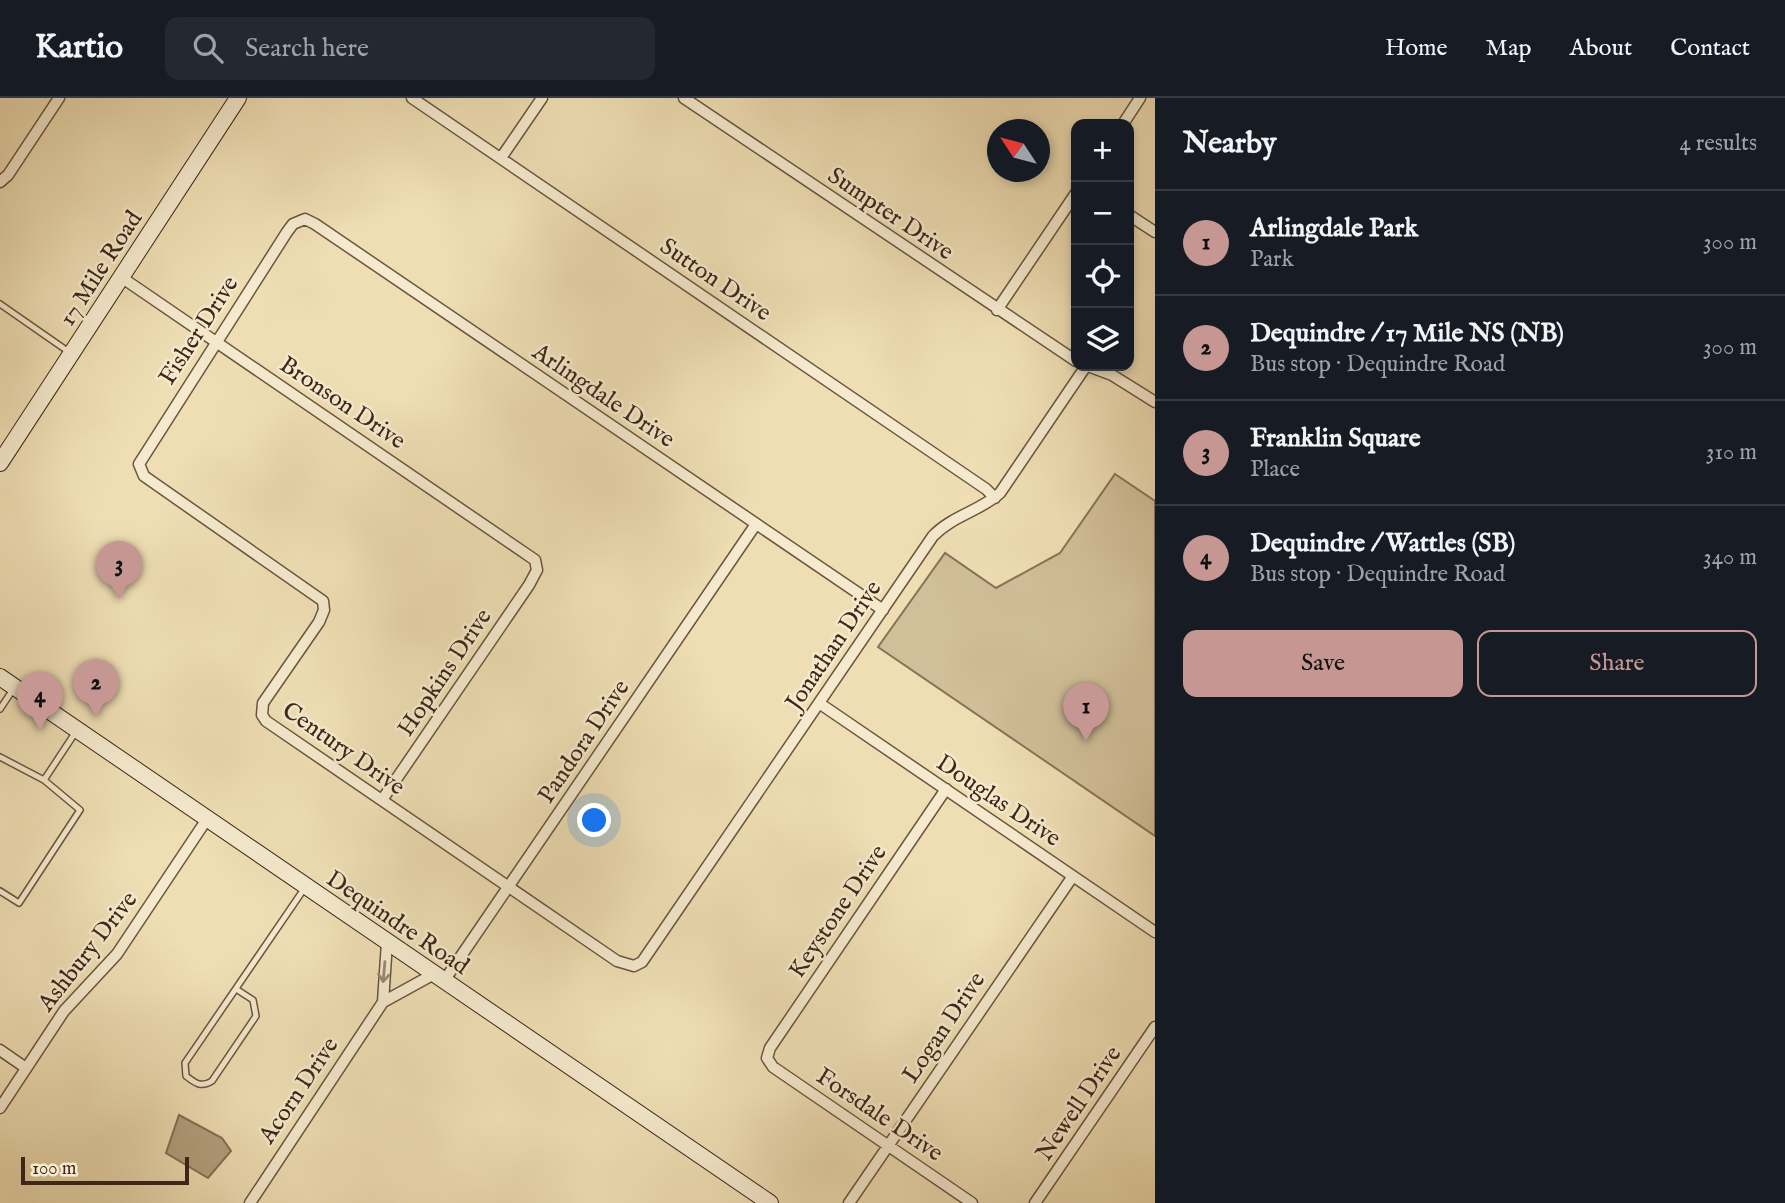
<!DOCTYPE html>
<meta charset="utf-8">
<style>
body{margin:0;font-family:"IM FELL English",serif;background:#242831;color:#f1f3f6}
.controls{position:absolute;right:21px;top:21px;display:grid;overflow:hidden;border-radius:14px;box-shadow:0 4px 10px #0003}
.controls button{width:63px;height:63px;display:grid;place-items:center;padding:0;border:0;border-bottom:2px solid #363941;background:#171b24;color:#f1f3f6;font:35px sans-serif}
.compass{position:absolute;left:987px;top:21px;width:63px;height:63px;border-radius:50%;background:#171b24;box-shadow:0 4px 10px #0003;rotate:306deg}
.scale{position:absolute;left:21px;bottom:18px;width:168px;box-sizing:border-box;padding-left:7px;border:4px solid #3e2717;border-top:0;font-size:19px;line-height:24px;white-space:nowrap;color:#3e2717;-webkit-text-stroke:5px #f5eace;paint-order:stroke}
.you{position:absolute;left:595px;top:723px;width:24px;height:24px;margin:-18px;border:5px solid #fff;border-radius:50%;background:#1a73e8;box-shadow:0 0 0 10px #1a73e833}
.badge{display:grid;place-items:center;width:46px;height:46px;border-radius:50%;background:#c59692;color:#111;font-size:23px;font-weight:700}
.pin{position:absolute;translate:-50% -58px;filter:drop-shadow(0 2px 4px #0008)}
.pin::after{content:'';position:absolute;top:37px;width:24px;height:21px;background:inherit;clip-path:polygon(0 0,100% 0,50% 100%)}
.list{margin:0;padding:0;list-style:none}
h2{display:flex;justify-content:space-between;align-items:center;height:91px;margin:0;padding:0 28px;font-size:30px}
h2 small{font-size:23px;font-weight:400;color:#9ea1a6}
.list li{display:grid;grid-template-columns:46px 1fr auto;gap:21px;align-items:center;box-sizing:border-box;height:105px;padding:0 28px;border-top:2px solid #363941}
.list b{display:block;font-size:26px;white-space:nowrap}
.list p{margin:0;font-size:23px;white-space:nowrap;color:#9ea1a6}
.list em{font-size:23px;font-style:normal;color:#9ea1a6}
.actions{display:flex;gap:14px;padding:21px 28px}
.actions a{flex:1;padding:16px 0;border:2px solid #c59692;border-radius:14px;text-align:center;font-size:24px;color:#c59692}
.actions .main{background:#c59692;color:#111}
.icon{flex:none;width:38px;height:38px;fill:none;stroke:currentColor;stroke-width:2;stroke-linecap:round;stroke-linejoin:round}
.map{position:relative;flex:none;width:1155px;height:1105px;overflow:hidden}
header{display:flex;align-items:center;gap:42px;box-sizing:border-box;height:98px;padding:0 35px;background:#171b24;border-bottom:2px solid #363941}
header strong{font-size:33px}
nav{display:flex;gap:38px;margin-inline-start:auto;font-size:24px}
.search{width:490px;height:63px;background:#242831;display:flex;align-items:center;gap:18px;box-sizing:border-box;padding:0 24px;border-radius:14px;color:#9ea1a6;font-size:26px}
main{display:flex}
aside{flex:1;background:#171b24}
.map>svg:first-child{display:block}
.green{fill:#d1bf99;stroke:#887358;stroke-width:2}
.water{fill:#b3a07f;stroke:#847055;stroke-width:2}
.lines{fill:none;stroke-linecap:round;stroke-linejoin:round}
.service-casing{stroke:#6a553e;stroke-width:8}
.minor-casing{stroke:#6a553e;stroke-width:13}
.secondary-casing{stroke:#3e2717;stroke-width:18}
.service{stroke:#f5eace;stroke-width:5}
.minor{stroke:#f5eace;stroke-width:10}
.secondary{stroke:#f5eace;stroke-width:16}
.oneway{stroke:#9a8872}
.labels{text-anchor:middle;stroke-width:5;stroke-linejoin:round;paint-order:stroke}
.street-label{font-size:24px;fill:#3e2717;stroke:#f5eace}
</style>
<header>
<strong>Kartio</strong>
<div class="search"><svg class="icon" aria-label="search" viewBox="0 0 24 24"><circle cx="10" cy="10" r="6"/><path d="M15 15l6 6"/></svg>Search here</div>
<nav><a>Home</a><a>Map</a><a>About</a><a>Contact</a></nav>
</header>
<main>
<div class="map">
<svg width="1155" height="1105" viewBox="0 0 1155 1105">
<rect width="100%" height="100%" fill="#efdeb4"/>
<filter id="stains"><feTurbulence type="fractalNoise" baseFrequency=".00286" numOctaves="4"/><feColorMatrix values="0 0 0 0 .2 0 0 0 0 .09 0 0 0 0 .02 0 0 0 .5 -.17"/></filter>
<radialGradient id="worn" r=".72"><stop offset=".6" stop-color="#630" stop-opacity="0"/><stop offset="1" stop-color="#630" stop-opacity=".3"/></radialGradient>
<path class="green" d="M 1115,376 L 1155,403 L 1155,738 L 878,549 L 945,455 L 996,490 L 1060,455 Z"/>
<path class="water" d="M 179,1017 L 222,1040 L 231,1053 L 208,1080 L 166,1055 Z"/>
<g class="lines">
<defs>
<path id="service" d="M 0,206 L 69,254
M 0,611 L 14,590
M 0,659 L 44,682 L 80,712 L 19,805 L 0,793
M 44,682 L 75,635
M 236,891 L 253,902 L 256,918 L 212,983 C 201,990 195,985 186,978 L 185,965 L 304,791"/>
<path id="minor" d="M 412,0 L 986,391 L 995,400
M 684,0 L 1076,263
M 1123,26 L 1140,0
M 501,60 L 542,0
M 0,84 L 8,77 L 59,0
M 1129,117 L 1155,134
M 121,179 L 535,462 L 537,472 L 529,487 L 382,702
M 997,212 L 1076,95
M 1088,268 L 1112,277 L 1155,304
M 883,512 L 315,126 L 305,121 L 293,126 L 287,134 L 139,366 L 144,378 L 323,503 L 324,512 L 319,524 L 263,605 L 262,617 L 266,623 L 617,863 L 634,868 L 642,864 L 933,438 C 952,418 980,413 1000,395 L 1086,268
M 819,605 L 1155,834
M 946,691 L 770,950 L 767,960 L 773,969 L 972,1105
M 444,883 L 756,426
M 383,904 L 387,844
M 0,952 L 26,970
M 0,1010 L 64,913 L 117,856 L 207,721
M 250,1105 L 383,904 L 434,876
M 849,1105 L 1073,778
M 1035,1105 L 1155,929"/>
<path id="secondary" d="M 0,365 L 238,0
M 0,579 L 770,1105"/>
</defs>
<use href="#service" class="service-casing"/>
<use href="#minor" class="minor-casing"/>
<use href="#secondary" class="secondary-casing"/>
<use href="#service" class="service"/>
<use href="#minor" class="minor"/>
<use href="#secondary" class="secondary"/>
</g>
<defs><path id="oneway-shaft" d="M-6 0H5M1.5-3L5.5 0L1.5 3" fill="none" stroke-width="1.6" stroke-linecap="round" stroke-linejoin="round" transform="scale(1.75)"/></defs>
<use class="oneway" href="#oneway-shaft" transform="translate(384 874) rotate(95)"/>
<g class="labels">
<g class="street-label">
<text transform="translate(891 115) rotate(34)" y="8">Sumpter Drive</text>
<text transform="translate(100 170) rotate(-57)" y="8">17 Mile Road</text>
<text transform="translate(716 181) rotate(34)" y="8">Sutton Drive</text>
<text transform="translate(198 232) rotate(-57)" y="8">Fisher Drive</text>
<text transform="translate(604 297) rotate(34)" y="8">Arlingdale Drive</text>
<text transform="translate(343 304) rotate(34)" y="8">Bronson Drive</text>
<text transform="translate(833 547) rotate(-56)" y="8">Jonathan Drive</text>
<text transform="translate(444 574) rotate(-56)" y="8">Hopkins Drive</text>
<text transform="translate(583 643) rotate(-56)" y="8">Pandora Drive</text>
<text transform="translate(344 650) rotate(35)" y="8">Century Drive</text>
<text transform="translate(999 702) rotate(34)" y="8">Douglas Drive</text>
<text transform="translate(837 813) rotate(-56)" y="8">Keystone Drive</text>
<text transform="translate(398 824) rotate(34)" y="8">Dequindre Road</text>
<text transform="translate(87 853) rotate(-52)" y="8">Ashbury Drive</text>
<text transform="translate(943 929) rotate(-56)" y="8">Logan Drive</text>
<text transform="translate(298 992) rotate(-56)" y="8">Acorn Drive</text>
<text transform="translate(1078 1005) rotate(-56)" y="8">Newell Drive</text>
<text transform="translate(880 1016) rotate(34)" y="8">Forsdale Drive</text>
</g>
</g>
<rect width="100%" height="100%" filter="url(#stains)"/>
<rect width="100%" height="100%" fill="url(#worn)"/>
</svg>
<div class="controls">
<button>+</button>
<button>−</button>
<button><svg class="icon" aria-label="locate" viewBox="0 0 24 24"><circle cx="12" cy="12" r="6"/><path d="M12 2v4M12 18v4M2 12h4M18 12h4"/></svg></button>
<button><svg class="icon" aria-label="layers" viewBox="0 0 24 24"><path d="M12 4l9 5-9 5-9-5zM3 14l9 5 9-5"/></svg></button>
</div>
<svg class="compass" viewBox="-18 -18 36 36"><path d="M0-13l5 13h-10z" fill="#e53935"/><path d="M0 13l5-13h-10z" fill="#9ea1a6"/></svg>
<div class="scale">100 m</div>
<div class="you"></div>
<div class="pin badge" style="left:1086px;top:643px">1</div>
<div class="pin badge" style="left:96px;top:619px">2</div>
<div class="pin badge" style="left:119px;top:501px">3</div>
<div class="pin badge" style="left:40px;top:632px">4</div>
</div>
<aside>
<h2>Nearby<small>4 results</small></h2>
<ul class="list">
<li><span class="badge">1</span><div><b>Arlingdale Park</b><p>Park</p></div><em>300 m</em></li>
<li><span class="badge">2</span><div><b>Dequindre / 17 Mile NS (NB)</b><p>Bus stop · Dequindre Road</p></div><em>300 m</em></li>
<li><span class="badge">3</span><div><b>Franklin Square</b><p>Place</p></div><em>310 m</em></li>
<li><span class="badge">4</span><div><b>Dequindre / Wattles (SB)</b><p>Bus stop · Dequindre Road</p></div><em>340 m</em></li>
</ul>
<div class="actions"><a class="main">Save</a><a>Share</a></div>
</aside>
</main>
